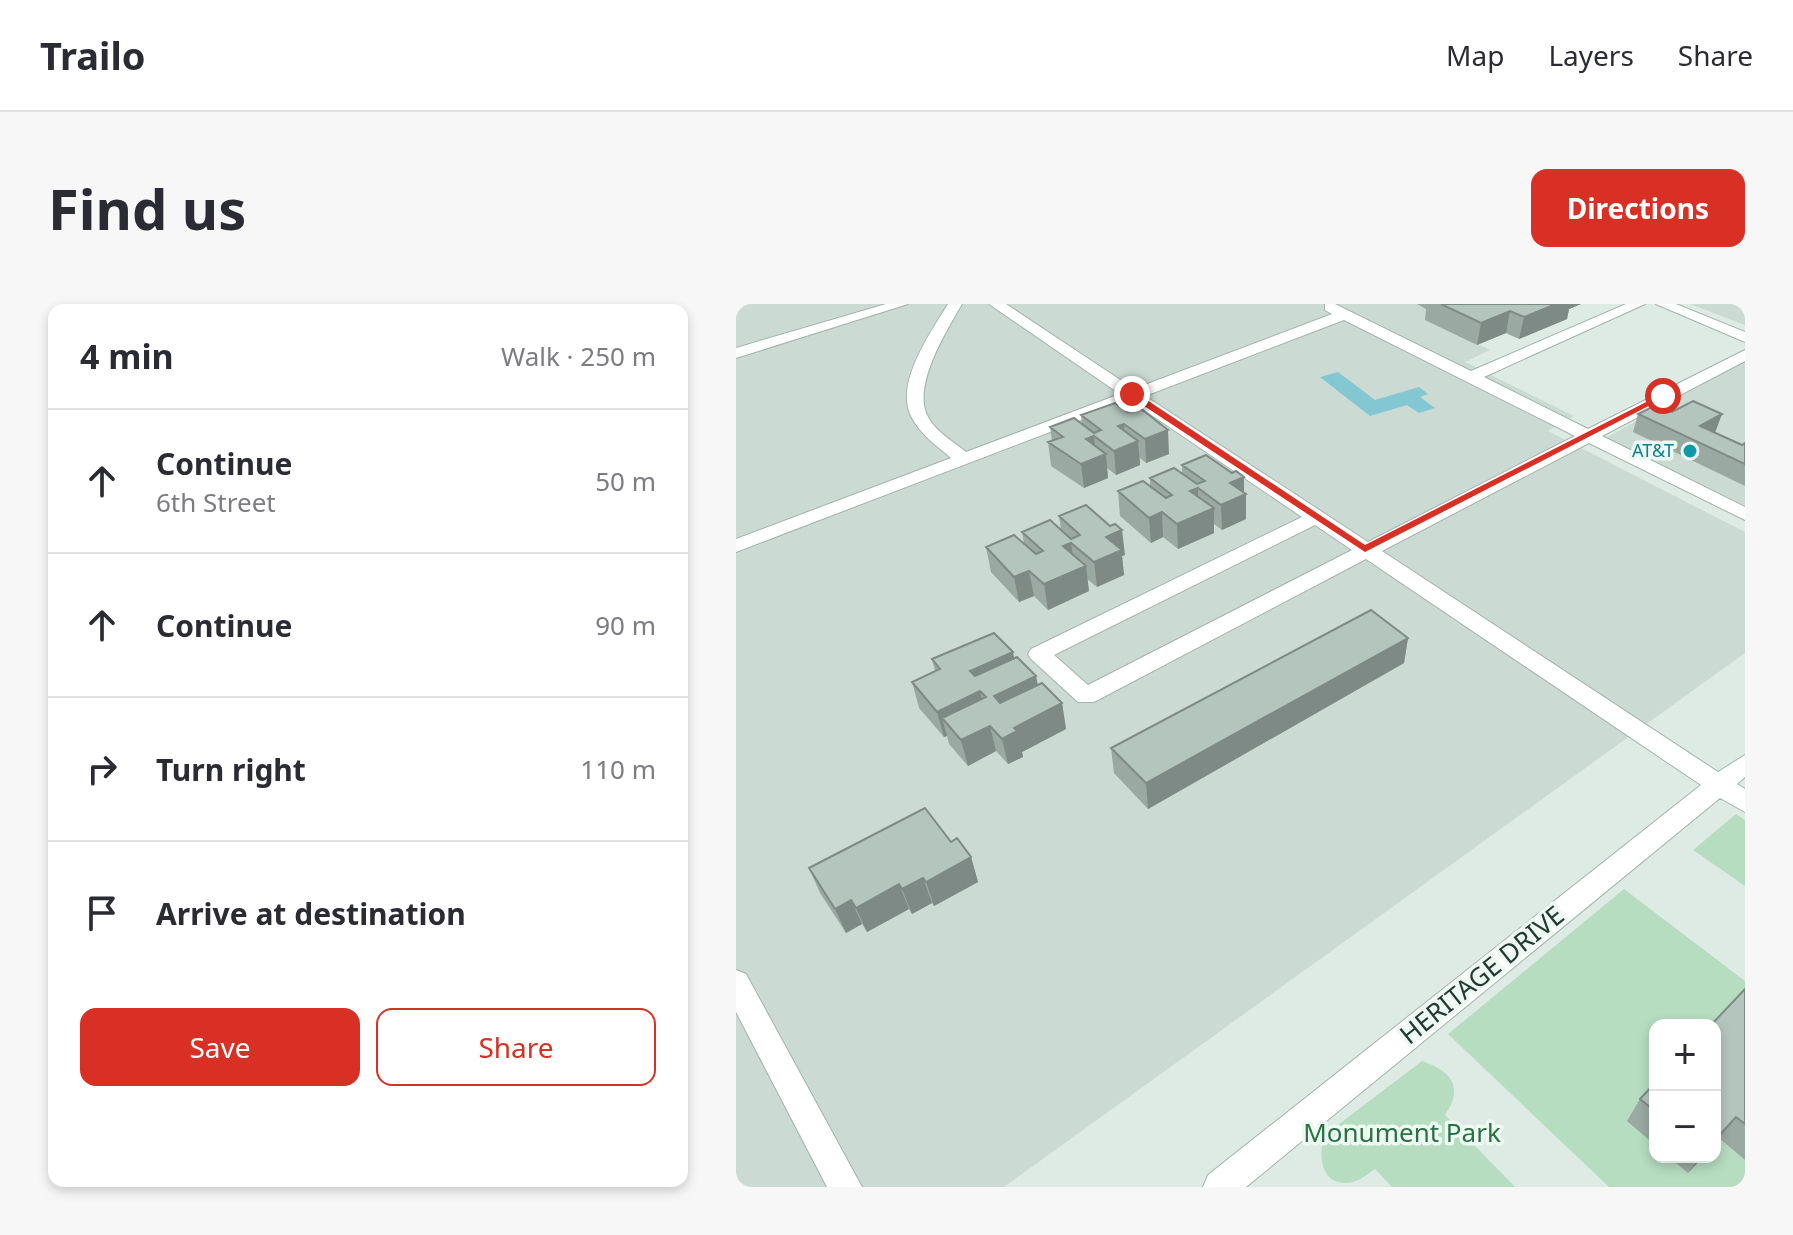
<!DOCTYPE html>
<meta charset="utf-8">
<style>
body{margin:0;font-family:"Noto Sans",sans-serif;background:#f7f7f7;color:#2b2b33}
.controls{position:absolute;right:24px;bottom:24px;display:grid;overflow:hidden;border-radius:16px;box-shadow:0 4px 12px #0003}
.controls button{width:72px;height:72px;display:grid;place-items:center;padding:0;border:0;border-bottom:2px solid #e1e1e2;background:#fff;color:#2b2b33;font:40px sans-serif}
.stop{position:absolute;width:24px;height:24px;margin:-18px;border:6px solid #d93025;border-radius:50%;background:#fff}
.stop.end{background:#d93025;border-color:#fff;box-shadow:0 2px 8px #0008}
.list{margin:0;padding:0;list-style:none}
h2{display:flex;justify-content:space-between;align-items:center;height:104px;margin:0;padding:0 32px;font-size:34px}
h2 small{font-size:26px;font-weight:400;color:#7c7c81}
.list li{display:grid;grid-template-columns:52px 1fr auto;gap:24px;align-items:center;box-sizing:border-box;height:144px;padding:0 32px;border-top:2px solid #e1e1e2}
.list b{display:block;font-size:30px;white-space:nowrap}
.list p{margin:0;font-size:26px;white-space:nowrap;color:#7c7c81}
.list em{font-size:26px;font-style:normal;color:#7c7c81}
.actions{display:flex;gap:16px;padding:24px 32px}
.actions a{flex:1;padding:18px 0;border:2px solid #d93025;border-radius:16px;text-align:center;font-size:28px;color:#d93025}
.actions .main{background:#d93025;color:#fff}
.icon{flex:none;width:44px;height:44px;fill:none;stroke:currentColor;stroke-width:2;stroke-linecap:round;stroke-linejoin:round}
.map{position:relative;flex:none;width:1009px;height:883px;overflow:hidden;border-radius:16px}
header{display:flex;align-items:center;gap:48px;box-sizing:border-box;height:112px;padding:0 40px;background:#fff;border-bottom:2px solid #e1e1e2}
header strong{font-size:38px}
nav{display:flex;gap:44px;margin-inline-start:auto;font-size:28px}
.intro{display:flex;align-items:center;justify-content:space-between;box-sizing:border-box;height:192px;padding:0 48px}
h1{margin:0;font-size:56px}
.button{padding:20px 36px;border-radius:16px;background:#d93025;color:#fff;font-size:28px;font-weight:700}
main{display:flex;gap:48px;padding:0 48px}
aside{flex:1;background:#fff;border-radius:16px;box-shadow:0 4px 12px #0003}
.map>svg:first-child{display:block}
.built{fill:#ccdad4}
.green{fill:#b6ddc0;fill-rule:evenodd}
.water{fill:#83c7d3}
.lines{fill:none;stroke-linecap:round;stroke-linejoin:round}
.minor-casing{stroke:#a1b3ac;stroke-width:2}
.minor{fill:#fff;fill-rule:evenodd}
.wall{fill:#9ba9a3}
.shaded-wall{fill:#7e8a85}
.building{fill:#b4c5be;stroke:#7e8a85;stroke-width:2}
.route{fill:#d93025}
.culture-dot{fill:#0f9aa8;stroke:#eff7f3;stroke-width:3}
.labels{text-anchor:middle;stroke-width:7;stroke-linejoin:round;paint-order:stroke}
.far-culture-label{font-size:18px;fill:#0d838f;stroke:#eff7f3;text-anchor:end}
.near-street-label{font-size:26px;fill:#1f3b33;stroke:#eff7f3}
.near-park-label{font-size:26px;fill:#277344;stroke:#eff7f3}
</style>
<header>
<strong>Trailo</strong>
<nav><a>Map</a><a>Layers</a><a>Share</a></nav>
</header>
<div class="intro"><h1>Find us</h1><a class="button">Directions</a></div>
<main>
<aside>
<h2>4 min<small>Walk · 250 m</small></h2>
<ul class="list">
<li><svg class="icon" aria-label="ahead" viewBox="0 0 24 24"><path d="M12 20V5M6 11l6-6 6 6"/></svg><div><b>Continue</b><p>6th Street</p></div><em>50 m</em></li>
<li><svg class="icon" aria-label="ahead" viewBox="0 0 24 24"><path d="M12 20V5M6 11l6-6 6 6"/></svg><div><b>Continue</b></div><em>90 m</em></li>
<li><svg class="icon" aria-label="right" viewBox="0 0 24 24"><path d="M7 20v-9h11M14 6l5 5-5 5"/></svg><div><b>Turn right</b></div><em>110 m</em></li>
<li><svg class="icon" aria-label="arrive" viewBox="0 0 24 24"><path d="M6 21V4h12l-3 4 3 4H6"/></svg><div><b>Arrive at destination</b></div></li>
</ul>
<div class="actions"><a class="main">Save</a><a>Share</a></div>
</aside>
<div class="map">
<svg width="1009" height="883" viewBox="0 0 1009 883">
<rect width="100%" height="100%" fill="#deebe5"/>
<path class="built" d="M 0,0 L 845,0 L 821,10 L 831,15 L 783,35 L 769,29 L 742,40 L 754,46 L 729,58 L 838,112 L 812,127 L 1009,228 L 1009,349 L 268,883 L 0,883 Z
M 954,0 L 1009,0 L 1009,21 Z
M 1009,57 L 1009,202 L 868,135 Z"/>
<path class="green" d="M 1000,510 L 1009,516 L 1009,582 L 957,546 Z
M 888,585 L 1009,677 L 1009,883 L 873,883 L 712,730 ZM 919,721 L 979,721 L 979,853 L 919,853 Z
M 686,757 C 716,767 728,783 709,811 L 779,883 L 656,883 L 639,865 C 631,871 621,879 610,879 C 584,880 581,847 590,830 Z"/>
<path class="water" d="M 602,68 L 639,96 L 683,83 L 692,90 L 684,93 L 699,104 L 683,109 L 671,101 L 634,112 L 584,73 Z"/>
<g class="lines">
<defs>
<path id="minor" d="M 150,0 L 172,0 L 0,54 L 0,44 Z
M 212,0 L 226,0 C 211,26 175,83 192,113 C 200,128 218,138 230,148 L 384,90 L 253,0 L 270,0 L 398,85 L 596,10 L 589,6 L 589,0 L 599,0 L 735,67 L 890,0 L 909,0 L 748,73 L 852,125 L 1009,46 L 1009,57 L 866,132 L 1009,203 L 1009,216 L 853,139 L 646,247 L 982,468 L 1009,451 L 1009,473 L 1001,480 L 1009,485 L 1009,508 L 984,494 L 510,883 L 467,883 L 472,871 L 965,481 L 630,255 L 358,398 L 342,398 L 295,355 L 292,350 L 295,345 L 566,213 L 395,97 L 0,248 L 0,235 L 215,154 C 201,142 185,131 176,114 C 157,81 195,28 212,0 ZM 608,16 L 839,132 L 632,238 L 409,92 ZM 579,221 L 616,246 L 352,381 L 318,351 Z
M 920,0 L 940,0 L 1009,28 L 1009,38 Z
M 0,666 L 10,670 L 126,883 L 91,883 L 0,708 Z"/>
</defs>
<use href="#minor" class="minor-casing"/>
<use href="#minor" class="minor"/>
</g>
<path class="wall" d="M 681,0 L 845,0 L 833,5 L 831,15 L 783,35 L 770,29 L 741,41 L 689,16 L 690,5 Z
M 379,99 L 433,150 L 410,159 L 404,154 L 404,161 L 380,171 L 371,164 L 372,174 L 348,184 L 315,162 L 312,138 L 316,137 L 314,123 L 346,120 L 345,111 Z
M 902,110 L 979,129 L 1006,141 L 1009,139 L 1009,182 L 897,128 Z
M 446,161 L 496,169 L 508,189 L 510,215 L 486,226 L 478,220 L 478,229 L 442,245 L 427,233 L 415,239 L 384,212 L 382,187 L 414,182 L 414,174 L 446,170 Z
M 323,212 L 374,222 L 389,251 L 386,252 L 388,271 L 361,283 L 351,275 L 353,287 L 312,306 L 298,292 L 283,298 L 255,268 L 250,243 L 288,239 L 286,228 L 325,226 Z
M 672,334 L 668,359 L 412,505 L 378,469 L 375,444 Z
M 278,354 L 300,372 L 302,381 L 326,399 L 330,425 L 286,448 L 287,453 L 272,460 L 260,447 L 232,462 L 213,440 L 211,432 L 208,433 L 183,404 L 176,378 L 199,367 L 196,355 Z
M 215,538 L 235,553 L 242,578 L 198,602 L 196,599 L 176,610 L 173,605 L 131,628 L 126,620 L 110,629 L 84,589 L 73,564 Z
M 1009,685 L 1009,856 L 983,834 L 979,839 L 979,721 Z
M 919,779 L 919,841 L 891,817 L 904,795 Z
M 933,853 L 967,853 L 952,869 Z"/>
<path class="shaded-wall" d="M 820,0 L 845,0 L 833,5 L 831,15 L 783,35 L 788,13 Z
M 774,7 L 770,29 L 741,41 L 745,19 Z
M 986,110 L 979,129 L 964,122 Z
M 388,120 L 389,142 L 402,137 L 404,161 L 380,171 L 378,147 L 382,122 Z
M 432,126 L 433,150 L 410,159 L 409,135 Z
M 358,132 L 360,154 L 370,150 L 372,174 L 348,184 L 345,160 L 350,135 Z
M 508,173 L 508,191 L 510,190 L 510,215 L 486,226 L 485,201 L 494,179 Z
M 462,184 L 462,208 L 454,187 Z
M 478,204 L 478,229 L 442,245 L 441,220 Z
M 426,208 L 427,233 L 415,239 L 413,214 Z
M 386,226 L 389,251 L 386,252 L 388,271 L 361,283 L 358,258 L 370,233 Z
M 335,239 L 339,264 L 327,242 Z
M 350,262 L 353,287 L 312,306 L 308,280 Z
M 293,267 L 298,292 L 283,298 L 278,273 Z
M 672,334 L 668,359 L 412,505 L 410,479 Z
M 277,348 L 282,373 L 244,387 L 250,413 L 206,414 L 211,432 L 208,433 L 201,408 L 234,367 Z
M 300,372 L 305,398 L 264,418 L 258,392 Z
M 326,399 L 330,425 L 286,448 L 287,453 L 272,460 L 266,435 L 278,424 Z
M 254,422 L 260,447 L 232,462 L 225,436 Z
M 235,553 L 242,578 L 198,602 L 190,578 Z
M 187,574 L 196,599 L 176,610 L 166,585 Z
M 163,580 L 173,605 L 131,628 L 120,604 Z
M 115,596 L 126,620 L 110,629 L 99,605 Z
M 1000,813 L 983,834 L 979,839 L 979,836 Z
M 964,853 L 967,853 L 952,869 Z"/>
<path class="building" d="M 705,0 L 820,0 L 788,13 L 774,7 L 745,19 Z
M 957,97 L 986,110 L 964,122 L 1006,141 L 1009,139 L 1009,160 L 902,110 L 920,101 L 936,108 Z
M 379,99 L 392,108 L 404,104 L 432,126 L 409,135 L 388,120 L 382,122 L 402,137 L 378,147 L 358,132 L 350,135 L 370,150 L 345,160 L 312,138 L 327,133 L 314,123 L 338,114 L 358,129 L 365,126 L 345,111 Z
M 470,151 L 496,169 L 500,167 L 508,173 L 494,179 L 510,190 L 485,201 L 462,184 L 454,187 L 478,204 L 441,220 L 426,208 L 413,214 L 382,187 L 407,177 L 430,194 L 436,191 L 414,174 L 438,164 L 461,180 L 469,177 L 446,161 Z
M 350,201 L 374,222 L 379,220 L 386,226 L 370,233 L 386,246 L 358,258 L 335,239 L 327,242 L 350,262 L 308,280 L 293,267 L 278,273 L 250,243 L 278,231 L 300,250 L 307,247 L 286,228 L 314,216 L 335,235 L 344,231 L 323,212 Z
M 635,306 L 672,334 L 410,479 L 375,444 Z
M 258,329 L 277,348 L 234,367 L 239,372 L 281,353 L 300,372 L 258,392 L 264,399 L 306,379 L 326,399 L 278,424 L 281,427 L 266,435 L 254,422 L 225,436 L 206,414 L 250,393 L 244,387 L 201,408 L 176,378 L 204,365 L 196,355 Z
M 189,504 L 215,538 L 221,534 L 235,553 L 190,578 L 187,574 L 166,585 L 163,580 L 120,604 L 115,596 L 99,605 L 73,564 Z
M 1009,685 L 1009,820 L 1000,813 L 979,836 L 979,721 L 975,721 Z
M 919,779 L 919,807 L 904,795 Z"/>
<path class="route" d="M 393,88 L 399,88 L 629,241 L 924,91 L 932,92 L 629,248 L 393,92 Z"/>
<circle class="culture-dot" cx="954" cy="147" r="8"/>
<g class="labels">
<g class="far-culture-label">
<text x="938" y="153">AT&amp;T</text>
</g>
<g class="near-street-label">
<text transform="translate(746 671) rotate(-39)" y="9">HERITAGE DRIVE</text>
</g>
<g class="near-park-label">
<text x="666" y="838">Monument Park</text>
</g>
</g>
</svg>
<div class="controls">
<button>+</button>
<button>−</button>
</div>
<div class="stop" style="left:927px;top:92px"></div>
<div class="stop end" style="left:396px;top:90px"></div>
</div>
</main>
